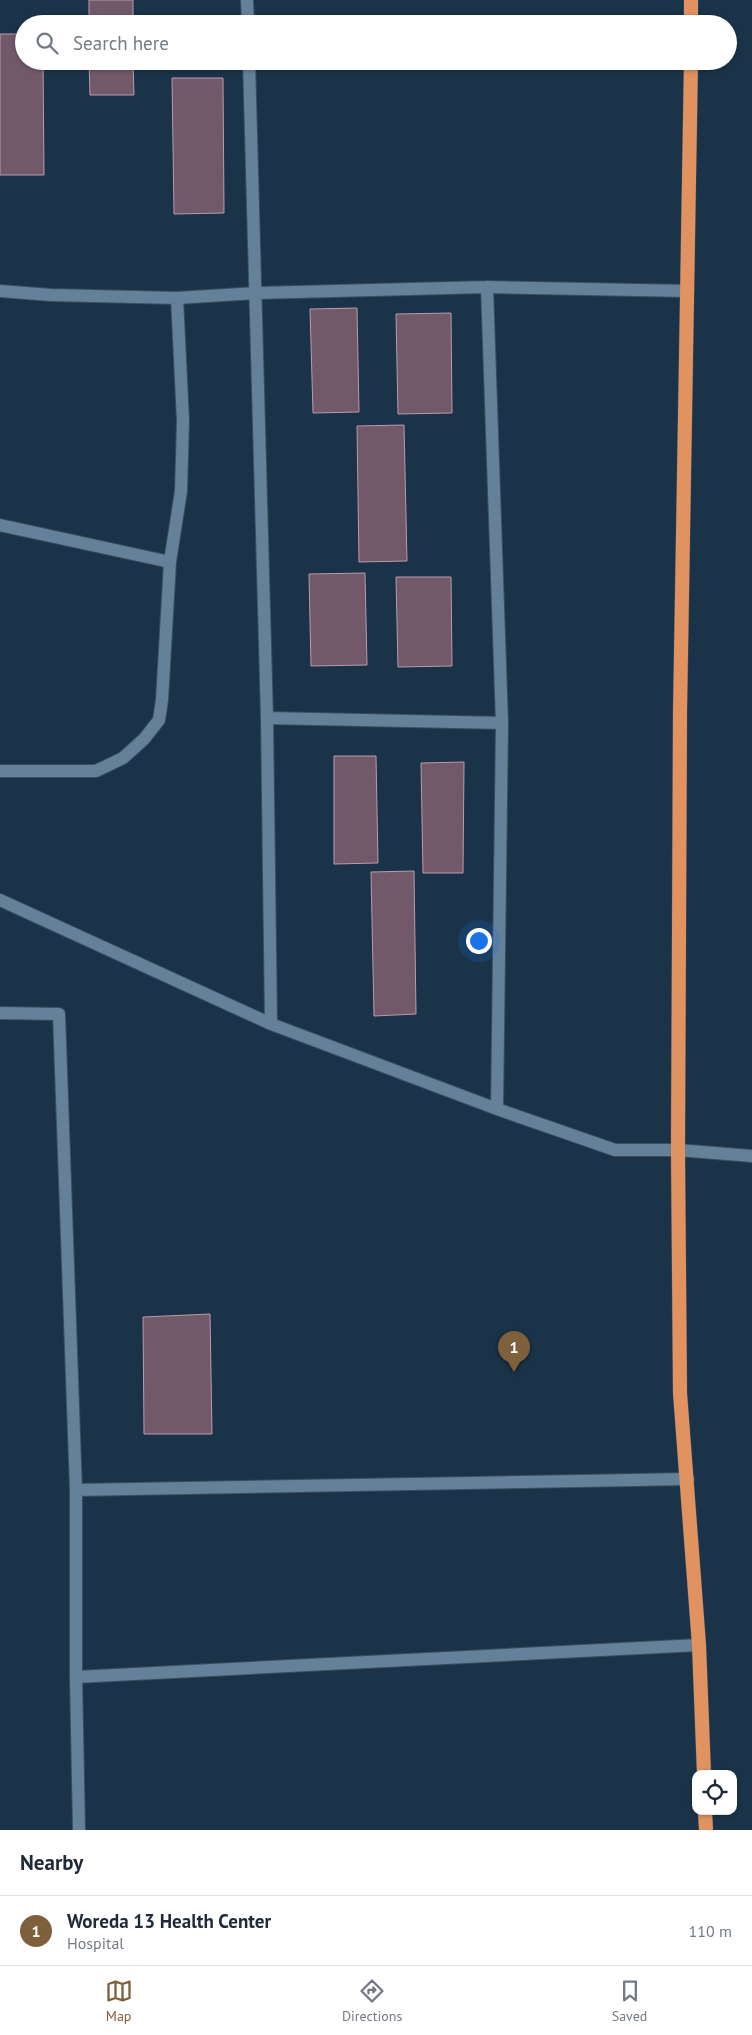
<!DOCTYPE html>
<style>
body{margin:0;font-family:"PT Sans",sans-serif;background:#f6f6f7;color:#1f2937}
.controls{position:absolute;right:15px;bottom:15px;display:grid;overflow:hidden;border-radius:10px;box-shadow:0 1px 4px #0004}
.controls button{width:45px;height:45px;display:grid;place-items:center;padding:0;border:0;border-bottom:1px solid #e0e1e3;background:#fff;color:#1f2937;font:25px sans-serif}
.you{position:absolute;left:478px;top:940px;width:18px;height:18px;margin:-12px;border:4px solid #fff;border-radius:50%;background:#1a73e8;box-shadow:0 0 0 8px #1a73e833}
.badge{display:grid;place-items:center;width:32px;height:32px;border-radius:50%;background:#7f603d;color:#fff;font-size:16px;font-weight:700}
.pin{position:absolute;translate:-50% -41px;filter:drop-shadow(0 1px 2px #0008)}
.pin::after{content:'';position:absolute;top:26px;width:18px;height:15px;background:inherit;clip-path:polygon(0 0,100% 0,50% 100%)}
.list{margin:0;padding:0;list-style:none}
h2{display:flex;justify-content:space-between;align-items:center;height:65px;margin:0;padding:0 20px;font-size:21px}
h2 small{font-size:16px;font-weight:400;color:#747a83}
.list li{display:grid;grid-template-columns:32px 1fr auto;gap:15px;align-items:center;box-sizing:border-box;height:70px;padding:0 20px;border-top:1px solid #e0e1e3}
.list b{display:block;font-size:19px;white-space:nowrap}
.list p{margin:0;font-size:16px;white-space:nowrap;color:#747a83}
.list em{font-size:16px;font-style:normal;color:#747a83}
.icon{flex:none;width:28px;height:28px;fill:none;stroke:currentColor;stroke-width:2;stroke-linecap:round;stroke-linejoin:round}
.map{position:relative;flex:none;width:752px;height:1830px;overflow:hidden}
.search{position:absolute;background:#fff;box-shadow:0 1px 4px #0004;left:15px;right:15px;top:15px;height:55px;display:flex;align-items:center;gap:12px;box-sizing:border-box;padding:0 18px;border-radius:28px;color:#747a83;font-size:19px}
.sheet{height:135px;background:#fff}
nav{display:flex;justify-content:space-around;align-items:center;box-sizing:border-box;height:70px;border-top:1px solid #e0e1e3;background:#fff;font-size:14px;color:#747a83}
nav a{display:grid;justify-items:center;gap:2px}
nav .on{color:#7f603d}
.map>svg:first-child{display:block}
.building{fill:#715969;stroke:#bb9ab0}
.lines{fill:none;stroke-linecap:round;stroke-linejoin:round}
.minor-casing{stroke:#394e61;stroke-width:14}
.trunk-casing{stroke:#394e61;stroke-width:15}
.minor{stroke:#658099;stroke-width:12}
.trunk{stroke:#e09260;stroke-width:14}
</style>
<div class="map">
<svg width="752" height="1830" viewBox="0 0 752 1830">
<rect width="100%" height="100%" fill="#1a3348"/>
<path class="building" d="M 89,0 L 133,0 L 133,24 L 89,24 Z
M 0,34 L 24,34 L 24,61 L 43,61 L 44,175 L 0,175 Z
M 89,61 L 133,61 L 134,95 L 90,95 Z
M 172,78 L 223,78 L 224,213 L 174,214 Z
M 357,308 L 359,412 L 313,413 L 310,309 Z
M 451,313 L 452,413 L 398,414 L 396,314 Z
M 404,425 L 407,561 L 359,562 L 357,426 Z
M 365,573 L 367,665 L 311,666 L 309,574 Z
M 396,577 L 451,577 L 452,666 L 398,667 Z
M 334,756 L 376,756 L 378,863 L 334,864 Z
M 464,762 L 463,873 L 423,873 L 421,763 Z
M 414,871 L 416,1014 L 374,1016 L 371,872 Z
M 210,1314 L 212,1434 L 144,1434 L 143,1317 Z"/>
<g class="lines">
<defs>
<path id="minor" d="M 247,0 L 248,24
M 249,61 L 267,718 L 271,1024
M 487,287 L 502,723 L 497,1109
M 0,291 L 51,295 L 177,298 L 257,293 L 487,287 L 688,291
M 0,525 L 170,562
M 267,718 L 502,723
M 0,771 L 96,771 L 123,758 L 144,739 L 159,720 L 162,700 L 170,562 L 181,491 L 183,421 L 177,298
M 0,900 L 271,1024 L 497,1109 L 615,1150 L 678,1150 L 752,1156
M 0,1013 L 59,1014 L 76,1490 L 76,1677 L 79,1830
M 76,1490 L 688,1479
M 76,1677 L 699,1645"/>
<path id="trunk" d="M 691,24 L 691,0
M 691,61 L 680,713 L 678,1150 L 680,1393 L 699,1645 L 704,1774
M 705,1811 L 706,1830"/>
</defs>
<use href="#minor" class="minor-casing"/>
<use href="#trunk" class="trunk-casing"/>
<use href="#minor" class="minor"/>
<use href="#trunk" class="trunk"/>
</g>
</svg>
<div class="controls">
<button><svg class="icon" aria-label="locate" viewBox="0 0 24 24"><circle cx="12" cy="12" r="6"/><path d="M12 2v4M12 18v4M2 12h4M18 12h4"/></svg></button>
</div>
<div class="you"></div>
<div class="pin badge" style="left:514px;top:1372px">1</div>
<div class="search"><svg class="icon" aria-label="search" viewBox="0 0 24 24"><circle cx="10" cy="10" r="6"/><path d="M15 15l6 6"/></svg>Search here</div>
</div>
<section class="sheet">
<h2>Nearby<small></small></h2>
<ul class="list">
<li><span class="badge">1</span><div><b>Woreda 13 Health Center</b><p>Hospital</p></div><em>110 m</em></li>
</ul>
</section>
<nav>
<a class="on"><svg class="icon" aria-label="map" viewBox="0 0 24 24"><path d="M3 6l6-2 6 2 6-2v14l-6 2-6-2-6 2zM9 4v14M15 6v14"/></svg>Map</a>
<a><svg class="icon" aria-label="directions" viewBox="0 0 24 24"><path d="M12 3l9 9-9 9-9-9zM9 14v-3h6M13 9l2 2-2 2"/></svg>Directions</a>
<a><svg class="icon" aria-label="saved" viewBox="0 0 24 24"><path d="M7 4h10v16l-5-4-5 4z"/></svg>Saved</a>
</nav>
